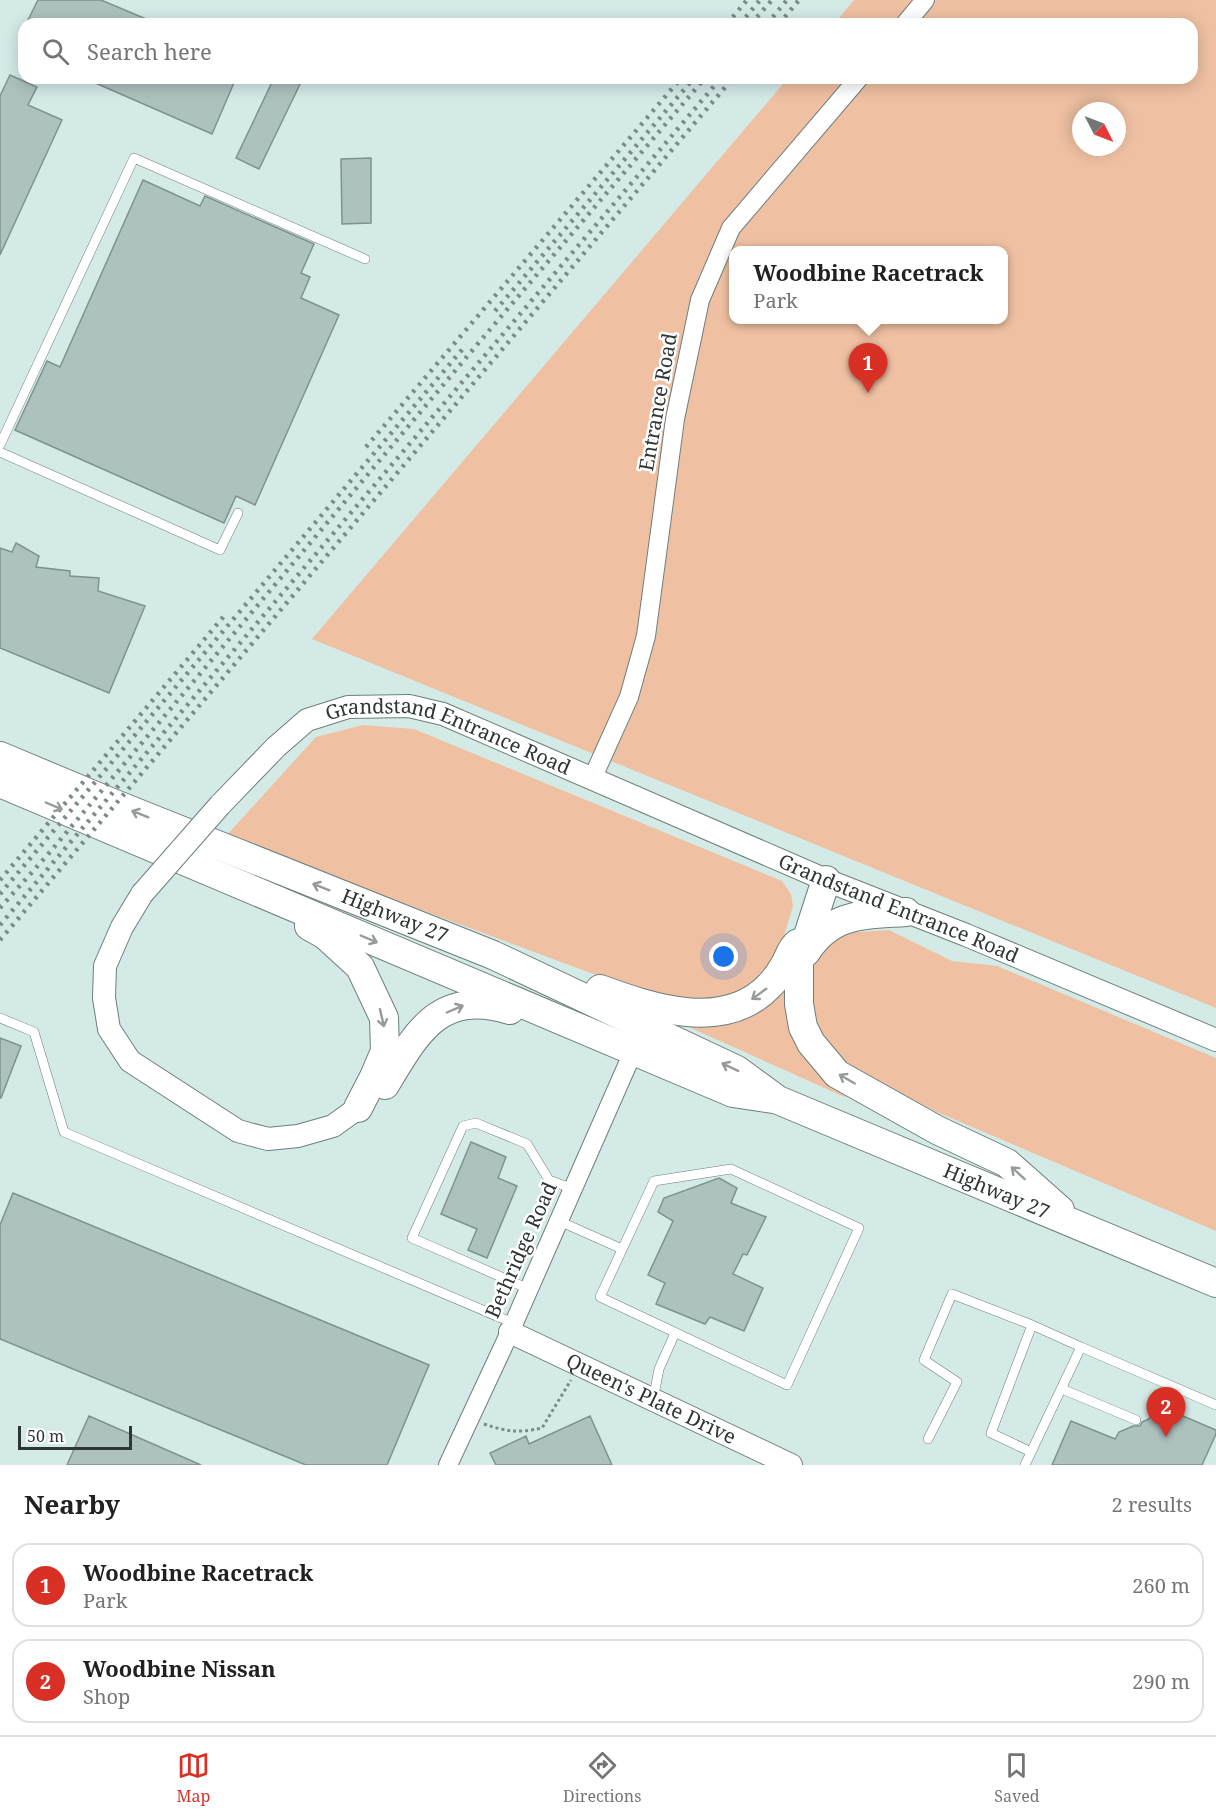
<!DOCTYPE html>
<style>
body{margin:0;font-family:"Noto Serif",serif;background:#f2f2f2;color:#202124}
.compass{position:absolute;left:1072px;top:102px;width:54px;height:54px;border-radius:50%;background:#fff;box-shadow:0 3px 15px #0003;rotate:132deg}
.scale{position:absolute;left:18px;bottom:15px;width:114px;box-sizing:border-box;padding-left:6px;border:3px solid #2e3736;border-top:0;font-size:16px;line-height:21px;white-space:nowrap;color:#2e3736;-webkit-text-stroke:4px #fff;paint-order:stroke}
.you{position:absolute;left:724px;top:957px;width:21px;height:21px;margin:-15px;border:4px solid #fff;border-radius:50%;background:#1a73e8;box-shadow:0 0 0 9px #1a73e833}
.badge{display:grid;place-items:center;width:39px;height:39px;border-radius:50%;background:#d93025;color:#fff;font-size:20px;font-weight:700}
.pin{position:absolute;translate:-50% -50px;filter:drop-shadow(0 2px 3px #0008)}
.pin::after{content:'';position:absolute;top:32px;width:21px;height:18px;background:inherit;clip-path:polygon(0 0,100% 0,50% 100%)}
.popup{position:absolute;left:729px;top:246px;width:279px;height:78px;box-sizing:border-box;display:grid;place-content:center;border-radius:12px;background:#fff;filter:drop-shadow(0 2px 4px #0005);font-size:20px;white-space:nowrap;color:#757577}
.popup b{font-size:22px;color:#202124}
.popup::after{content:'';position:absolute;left:50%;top:100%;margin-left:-12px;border:12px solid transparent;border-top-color:#fff}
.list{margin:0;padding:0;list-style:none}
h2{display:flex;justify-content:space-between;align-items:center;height:78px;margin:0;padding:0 24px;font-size:26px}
h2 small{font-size:20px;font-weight:400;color:#757577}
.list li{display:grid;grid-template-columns:39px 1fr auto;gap:18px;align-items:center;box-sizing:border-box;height:84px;margin:0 12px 12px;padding:0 12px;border:2px solid #e0e0e0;border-radius:18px}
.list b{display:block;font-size:22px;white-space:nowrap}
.list p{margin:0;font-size:20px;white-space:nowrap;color:#757577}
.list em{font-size:20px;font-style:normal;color:#757577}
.icon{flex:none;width:33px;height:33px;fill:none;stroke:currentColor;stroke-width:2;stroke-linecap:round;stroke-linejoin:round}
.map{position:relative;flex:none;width:1216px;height:1465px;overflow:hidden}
.search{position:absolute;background:#fff;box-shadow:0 3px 15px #0003;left:18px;right:18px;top:18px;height:66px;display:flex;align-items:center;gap:15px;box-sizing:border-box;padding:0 21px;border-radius:18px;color:#757577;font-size:22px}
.sheet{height:270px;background:#fff}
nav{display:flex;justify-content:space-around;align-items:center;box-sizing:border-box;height:84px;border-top:2px solid #e0e0e0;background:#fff;font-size:16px;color:#757577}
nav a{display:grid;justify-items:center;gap:3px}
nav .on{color:#d93025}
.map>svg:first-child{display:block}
.green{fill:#efc0a2;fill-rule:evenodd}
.building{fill:#adc2bf;stroke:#7e928f;stroke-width:1.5}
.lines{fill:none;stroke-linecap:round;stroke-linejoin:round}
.service-casing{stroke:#6c7f7d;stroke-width:10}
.minor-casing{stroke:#6c7f7d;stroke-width:20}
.tertiary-casing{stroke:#6c7f7d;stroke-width:24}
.primary-casing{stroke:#6c7f7d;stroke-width:30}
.path{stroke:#7c8b89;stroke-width:3;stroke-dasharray:3 3;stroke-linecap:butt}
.service{stroke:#fff;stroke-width:9}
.minor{stroke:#fff;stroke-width:18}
.tertiary{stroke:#fff;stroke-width:22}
.primary{stroke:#fff;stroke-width:28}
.rail{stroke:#7c8b89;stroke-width:4.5;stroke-dasharray:3 6;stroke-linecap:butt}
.tertiary-bridge-casing{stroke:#6c7f7d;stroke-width:24;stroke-linecap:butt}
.tertiary-bridge{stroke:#fff;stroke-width:22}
.oneway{stroke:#969b9a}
.labels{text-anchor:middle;stroke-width:5;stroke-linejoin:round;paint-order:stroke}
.street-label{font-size:20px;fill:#2e3736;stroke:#fff}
</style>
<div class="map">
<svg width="1216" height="1465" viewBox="0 0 1216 1465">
<rect width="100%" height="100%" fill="#d4eae7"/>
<path class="green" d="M 854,0 L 1216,0 L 1216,1008 L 312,639 L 788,78 L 1192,78 L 1192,24 L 834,24 ZM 1081,111 L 1117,111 L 1117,147 L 1081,147 ZM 733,250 L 1003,250 L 1003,320 L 733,320 Z
M 363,725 L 414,729 L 782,881 L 791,894 L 793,906 L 780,949 L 753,991 L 704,1007 L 647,994 L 225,837 L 316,737 Z
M 889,930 L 952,961 L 997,966 L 1216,1058 L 1216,1231 L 937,1112 L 868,1077 L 840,1059 L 820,1034 L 809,999 L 810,971 L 826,945 L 844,933 Z
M 785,979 L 822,1075 L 847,1098 L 673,1020 Z"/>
<path class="building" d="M 38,0 L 101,0 L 158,24 L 26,24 Z
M 10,75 L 37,87 L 28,105 L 62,120 L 0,255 L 0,96 Z
M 84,78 L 236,78 L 212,134 Z
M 274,78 L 303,78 L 259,169 L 236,158 Z
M 371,158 L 371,223 L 342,224 L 341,159 Z
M 143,180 L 200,206 L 205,196 L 314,244 L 301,273 L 310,277 L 301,298 L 339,315 L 255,505 L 236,496 L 224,523 L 15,430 L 47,361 L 60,367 Z
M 16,543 L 39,556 L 36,567 L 70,571 L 70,576 L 99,578 L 98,591 L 145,606 L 109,693 L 0,648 L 0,548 L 12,552 Z
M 0,1038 L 21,1046 L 1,1098 L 0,1098 Z
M 471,1142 L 506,1157 L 498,1178 L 517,1186 L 487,1258 L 468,1250 L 477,1229 L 441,1214 Z
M 719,1178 L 737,1188 L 731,1203 L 766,1217 L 747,1255 L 743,1254 L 733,1274 L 763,1288 L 744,1331 L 710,1317 L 705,1324 L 656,1304 L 665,1283 L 648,1275 L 673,1221 L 658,1212 L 664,1198 Z
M 13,1193 L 429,1365 L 387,1465 L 306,1465 L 0,1339 L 0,1225 Z
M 1155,1404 L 1216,1430 L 1216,1434 L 1202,1465 L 1052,1465 L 1071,1421 L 1115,1439 L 1119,1432 L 1133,1426 L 1140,1426 L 1142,1422 L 1149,1419 Z
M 89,1416 L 201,1465 L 67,1465 Z
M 590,1416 L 612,1465 L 496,1465 L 490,1453 L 526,1436 L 529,1444 Z"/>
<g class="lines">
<defs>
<path id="service" d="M 0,445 L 134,158 L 365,259
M 0,452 L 220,550 L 238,513
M 0,1018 L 34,1032 L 64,1132 L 513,1323
M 731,1169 L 859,1228 L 787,1385 L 600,1297 L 654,1181 Z
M 559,1221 L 622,1249
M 529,1289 L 412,1238 L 463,1126 L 476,1123 L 527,1144 L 549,1180 L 573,1189
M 1062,1389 L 1136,1420
M 653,1400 L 659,1369 L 675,1333
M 928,1439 L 957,1382 L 924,1360 L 952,1294 L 1032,1325 L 1081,1347
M 1031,1452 L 991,1433 L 1032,1325
M 1025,1465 L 1081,1347 L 1216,1405"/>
<path id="minor" d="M 905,24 L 925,0
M 593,777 L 629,697 L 646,636 L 675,419 L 700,300 L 731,228 L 859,78
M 448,1465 L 510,1332 L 633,1052"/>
<g id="tertiary">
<path id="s1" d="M 220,805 L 276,747 L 307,720 L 348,707 L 409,706 L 443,714 L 826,880 L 966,935 L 1216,1040"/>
<path d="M 142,894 L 122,927 L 105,966 L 104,998 L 109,1029 L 130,1061 L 238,1131 L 268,1139 L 298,1136 L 333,1126 L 358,1108"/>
<path id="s2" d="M 510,1332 L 791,1465"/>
</g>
<g id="primary">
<path id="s3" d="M 0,756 L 110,802 L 493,955 L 737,1070 L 778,1100 L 1216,1283"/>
<path d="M 0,783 L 733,1093 L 773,1099"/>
<path d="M 826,880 L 799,963 L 799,1004 L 803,1027 L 811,1043 L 837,1074 L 937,1130 L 1007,1163 L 1060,1210"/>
<path d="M 309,926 L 325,935 L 360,967 L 384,1018 L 385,1051 L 374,1077 L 358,1108"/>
<path d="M 806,952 C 832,912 864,915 906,912"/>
<path d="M 600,989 C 652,1008 725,1033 770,985 C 775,980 780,973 784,966 C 789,958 790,949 798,943"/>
<path d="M 385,1085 C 417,1032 439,989 510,1010"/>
</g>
</defs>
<use href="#service" class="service-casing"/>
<use href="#minor" class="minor-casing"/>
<use href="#tertiary" class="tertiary-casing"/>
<use href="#primary" class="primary-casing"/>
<path class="path" d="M 484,1424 C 507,1432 519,1433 542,1428 L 571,1380"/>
<use href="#service" class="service"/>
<use href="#minor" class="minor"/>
<use href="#tertiary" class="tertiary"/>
<use href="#primary" class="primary"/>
<path class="rail" d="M 757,17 L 772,0
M 727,24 L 747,0
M 740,24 L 760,0
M 767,24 L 787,0
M 779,24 L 799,0
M 495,311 L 694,78
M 366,447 L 681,78
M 0,880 L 225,615
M 0,894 L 466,345
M 0,908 L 50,852 L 481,340 L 705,78
M 0,925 L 721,78
M 0,940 L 733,78"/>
<defs>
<path id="tertiary-bridge" d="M 142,894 L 220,805"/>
</defs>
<use href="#tertiary-bridge" class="tertiary-bridge-casing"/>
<use href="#tertiary-bridge" class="tertiary-bridge"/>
</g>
<defs><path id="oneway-shaft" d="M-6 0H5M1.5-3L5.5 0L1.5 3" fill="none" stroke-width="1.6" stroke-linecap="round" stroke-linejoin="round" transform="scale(1.5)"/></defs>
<g class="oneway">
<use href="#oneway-shaft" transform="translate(54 806) rotate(23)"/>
<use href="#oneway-shaft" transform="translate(140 814) rotate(-158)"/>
<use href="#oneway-shaft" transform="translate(321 887) rotate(-158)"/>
<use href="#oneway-shaft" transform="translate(369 939) rotate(23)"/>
<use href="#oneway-shaft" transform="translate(759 994) rotate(144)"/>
<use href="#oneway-shaft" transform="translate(455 1009) rotate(-23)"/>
<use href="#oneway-shaft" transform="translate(382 1018) rotate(77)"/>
<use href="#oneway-shaft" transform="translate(730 1067) rotate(-154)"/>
<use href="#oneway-shaft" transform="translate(847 1079) rotate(-150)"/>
<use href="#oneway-shaft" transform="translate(1018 1173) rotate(-138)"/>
</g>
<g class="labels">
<g class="street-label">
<text transform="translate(658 402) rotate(-80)" y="7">Entrance Road</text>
<text dy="7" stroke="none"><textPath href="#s1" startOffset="270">Grandstand Entrance Road</textPath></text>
<text dy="7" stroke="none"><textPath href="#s1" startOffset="756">Grandstand Entrance Road</textPath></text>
<text dy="7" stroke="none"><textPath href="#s3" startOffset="426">Highway 27</textPath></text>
<text dy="7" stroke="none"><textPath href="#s3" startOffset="1089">Highway 27</textPath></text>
<text transform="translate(521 1250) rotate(-66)" y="7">Bethridge Road</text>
<text dy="7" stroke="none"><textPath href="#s2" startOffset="156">Queen's Plate Drive</textPath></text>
</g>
</g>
</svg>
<svg class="compass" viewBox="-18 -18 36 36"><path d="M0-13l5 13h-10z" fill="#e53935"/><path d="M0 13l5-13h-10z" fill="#757577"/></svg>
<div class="scale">50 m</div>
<div class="you"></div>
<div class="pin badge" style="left:868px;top:393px">1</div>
<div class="popup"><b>Woodbine Racetrack</b>Park</div>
<div class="pin badge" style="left:1166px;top:1437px">2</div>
<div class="search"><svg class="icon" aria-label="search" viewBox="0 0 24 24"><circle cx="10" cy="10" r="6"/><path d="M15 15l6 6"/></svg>Search here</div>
</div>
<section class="sheet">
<h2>Nearby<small>2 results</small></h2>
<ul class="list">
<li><span class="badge">1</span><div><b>Woodbine Racetrack</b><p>Park</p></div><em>260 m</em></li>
<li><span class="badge">2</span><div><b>Woodbine Nissan</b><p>Shop</p></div><em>290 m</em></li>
</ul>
</section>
<nav>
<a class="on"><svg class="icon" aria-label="map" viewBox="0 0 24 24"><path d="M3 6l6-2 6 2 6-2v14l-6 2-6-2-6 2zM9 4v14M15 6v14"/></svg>Map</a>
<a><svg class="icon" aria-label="directions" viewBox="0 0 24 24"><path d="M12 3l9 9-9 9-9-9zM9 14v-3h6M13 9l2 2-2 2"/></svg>Directions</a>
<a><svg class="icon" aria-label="saved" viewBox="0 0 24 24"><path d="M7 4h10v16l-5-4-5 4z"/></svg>Saved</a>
</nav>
